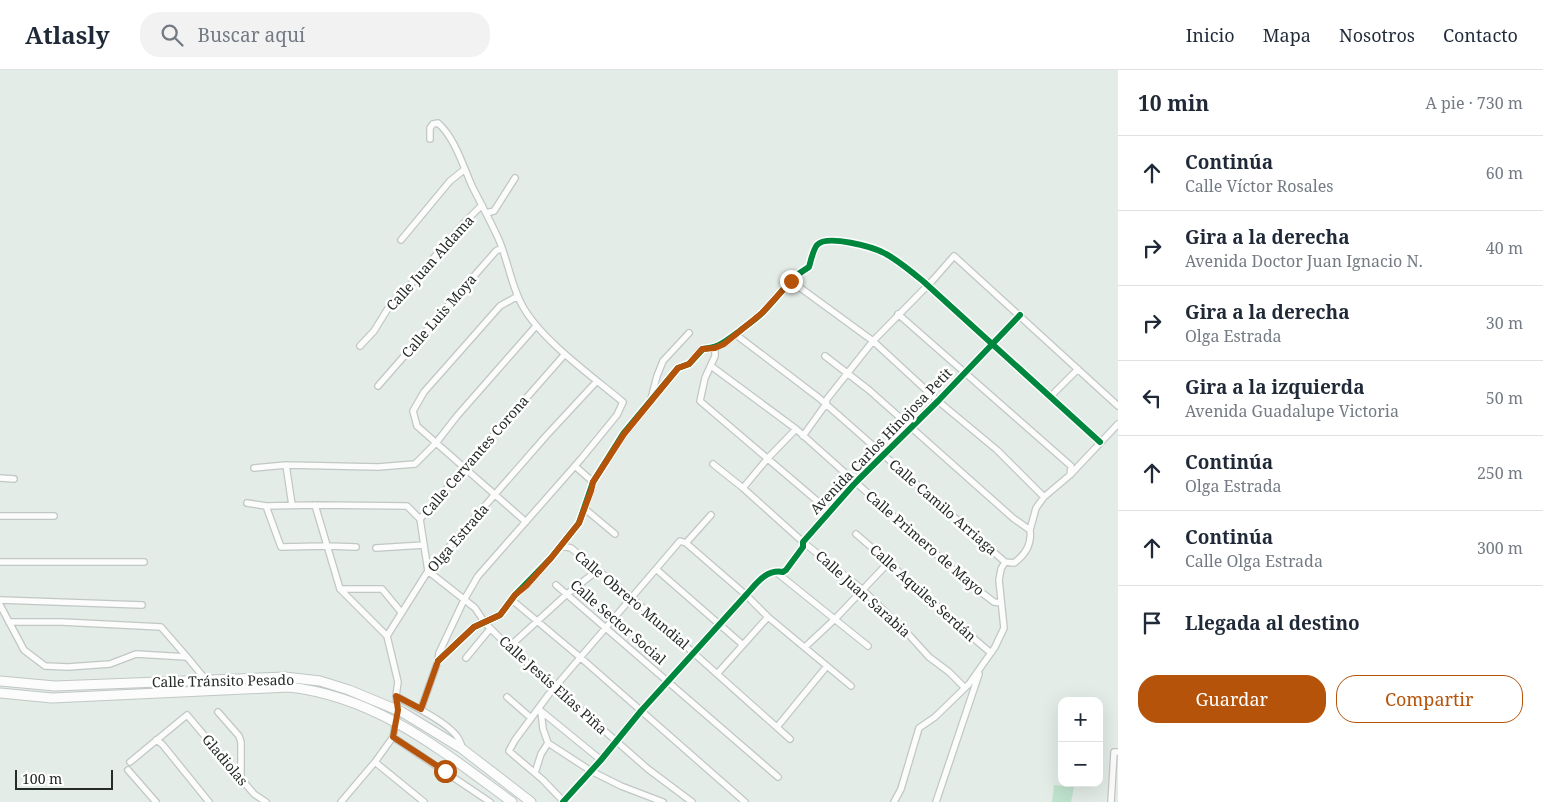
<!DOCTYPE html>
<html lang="es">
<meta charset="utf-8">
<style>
body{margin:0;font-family:"Noto Serif",serif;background:#f2f2f3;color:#1f2937}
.controls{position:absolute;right:15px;bottom:15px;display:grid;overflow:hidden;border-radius:10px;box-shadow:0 5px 20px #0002}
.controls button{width:45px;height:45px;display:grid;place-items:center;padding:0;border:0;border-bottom:1px solid #e0e1e3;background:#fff;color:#1f2937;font:25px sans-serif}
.scale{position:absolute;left:15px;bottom:12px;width:98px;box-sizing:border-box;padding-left:5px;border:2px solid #252b27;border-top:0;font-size:14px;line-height:18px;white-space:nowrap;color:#252b27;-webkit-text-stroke:4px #fff;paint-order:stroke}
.stop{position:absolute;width:15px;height:15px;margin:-11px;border:4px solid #b45309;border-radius:50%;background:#fff}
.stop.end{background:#b45309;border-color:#fff;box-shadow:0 1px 5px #0008}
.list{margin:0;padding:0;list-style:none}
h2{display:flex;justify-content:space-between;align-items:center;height:65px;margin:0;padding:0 20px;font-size:21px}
h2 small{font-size:16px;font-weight:400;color:#747a83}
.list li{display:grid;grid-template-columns:32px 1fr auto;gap:15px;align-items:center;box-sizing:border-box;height:75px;padding:0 20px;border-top:1px solid #e0e1e3}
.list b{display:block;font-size:19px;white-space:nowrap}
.list p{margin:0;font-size:16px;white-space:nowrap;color:#747a83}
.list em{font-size:16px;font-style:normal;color:#747a83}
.actions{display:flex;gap:10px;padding:15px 20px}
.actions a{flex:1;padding:11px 0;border:1px solid #b45309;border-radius:20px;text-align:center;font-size:18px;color:#b45309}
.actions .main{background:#b45309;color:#fff}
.icon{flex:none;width:28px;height:28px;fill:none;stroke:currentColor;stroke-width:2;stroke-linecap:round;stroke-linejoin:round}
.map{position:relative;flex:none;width:1118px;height:732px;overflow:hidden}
header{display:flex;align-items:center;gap:30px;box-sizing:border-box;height:70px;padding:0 25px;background:#fff;border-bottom:1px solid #e0e1e3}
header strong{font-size:24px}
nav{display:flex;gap:28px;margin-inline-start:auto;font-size:18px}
.search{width:350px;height:45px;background:#f2f2f3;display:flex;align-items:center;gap:12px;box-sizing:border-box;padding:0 18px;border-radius:20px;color:#747a83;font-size:19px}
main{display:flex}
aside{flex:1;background:#fff}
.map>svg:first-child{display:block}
.green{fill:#bfe3ce}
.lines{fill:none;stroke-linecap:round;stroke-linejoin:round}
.minor-casing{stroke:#c1c7c4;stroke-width:8}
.primary-casing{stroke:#c1c7c4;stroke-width:11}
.minor{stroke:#fbfcfb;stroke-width:5.5}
.primary{stroke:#fbfcfb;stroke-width:9}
.cycleway-casing{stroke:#fff;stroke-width:9}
.cycleway{stroke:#00873e;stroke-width:6}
.route{stroke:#b45309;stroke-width:6}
.labels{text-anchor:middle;stroke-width:5;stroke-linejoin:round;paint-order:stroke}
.street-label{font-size:14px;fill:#252b27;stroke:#fff}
</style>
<header>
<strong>Atlasly</strong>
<div class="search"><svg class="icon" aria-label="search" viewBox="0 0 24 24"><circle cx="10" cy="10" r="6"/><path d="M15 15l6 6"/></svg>Buscar aquí</div>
<nav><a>Inicio</a><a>Mapa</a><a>Nosotros</a><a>Contacto</a></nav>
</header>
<main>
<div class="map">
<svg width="1118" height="732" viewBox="0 0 1118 732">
<rect width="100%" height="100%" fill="#e3ece7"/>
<path class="green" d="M 1054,715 L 1074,717 L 1071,732 L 1052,732 Z"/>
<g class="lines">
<defs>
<path id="minor" d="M 486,143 L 494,141 L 515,108
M 401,170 L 450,111 L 465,99
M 791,211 L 873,271 L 938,331 L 997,380 L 1044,427
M 518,226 L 500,236 L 424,322 L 413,341 L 417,356 L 526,452
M 898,244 L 1071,396 L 1070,405
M 735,264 L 819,328 L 1005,492 L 1001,499 L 999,510 L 1004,558 L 995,577 L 969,614 L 935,647 L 919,658 L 901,719 L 894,732
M 360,276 L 374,261 L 392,232 L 403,223 L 465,152 L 482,135
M 715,277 L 715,286 L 705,308 L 700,331 L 829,441
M 825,286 L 869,320 L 1013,448 L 1030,460 C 1032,474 1025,485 1014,493 L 1005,492
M 711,296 L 796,359 L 965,510 L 994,532 L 1001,533
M 378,316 L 474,206 L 496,181 L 502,178
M 1050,327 L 1078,299
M 651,329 L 657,306 L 663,291 L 689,263
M 803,366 L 826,334 L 827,329 L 873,271 L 933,210 L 954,186 L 1118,336
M 713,394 L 743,418 L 803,472 L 863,520 L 910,566 L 929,587 L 949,602 L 965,618
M 286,395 L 292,435
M 575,396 L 593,412
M 254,398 L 286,395 L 378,397 L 415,394 L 436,373 L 457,346 L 536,256
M 0,408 L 14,409
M 743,418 L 768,388 L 796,359
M 247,433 L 266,436 L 315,435 L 407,436 L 420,449
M 315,435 L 340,519 L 387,566
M 266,436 L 281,477 L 327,476 L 356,477
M 585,439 L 615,464
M 0,446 L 54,446
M 1030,460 L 1036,438 L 1044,427 L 1070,405 L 1118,354
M 856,464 C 902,503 945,545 991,583
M 686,473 L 746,525 L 768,547 L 851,616
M 561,476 L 571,478 L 632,528 L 790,669
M 376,478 L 424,475
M 0,492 L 144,492
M 656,499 L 743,575
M 428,501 L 475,538 L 485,553 L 509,577 L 648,699 L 692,732
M 428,501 L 420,449 L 565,284
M 776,502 L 868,576
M 556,515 L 778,707
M 340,519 L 382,519 L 401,542
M 0,530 L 142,535
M 512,530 L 581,588 L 745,732
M 0,535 L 24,580 L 45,596 L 68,597 L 110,594 L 136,584 L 187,587 L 206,610
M 9,552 L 62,552 L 161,557 L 187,587
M 509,577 L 567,524 L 598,500
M 805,577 L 835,549 L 889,492
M 466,588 L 490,559
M 438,591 L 474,557 L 500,545 L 515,525 L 551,488 L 579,453 L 593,412 L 623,364 L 678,298 L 689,294 L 703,279 C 720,277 723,273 737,263 C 745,256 754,251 762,243 C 778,228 789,208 809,197 C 811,190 813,180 817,175 C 827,164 874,177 886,184 C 899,191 912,202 924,212 L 1100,372
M 717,604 L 768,547
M 396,626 C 414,637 442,649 456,665 C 459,668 461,674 463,679
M 507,627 L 531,648
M 421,639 L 438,591 L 439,583 L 464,530 L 478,506 L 581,389 L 617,345 L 623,332 C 593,307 540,269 522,235 C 511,215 508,191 499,170 C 491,152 481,134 472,116 C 463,96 455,68 438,53 L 433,54 L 430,58 L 430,69
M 541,641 L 543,659 L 548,673 L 591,701 L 621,716 L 663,732
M 541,641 L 601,690
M 218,642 L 239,666 L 241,672 L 241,709
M 777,657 L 827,596
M 393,667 L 490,732
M 156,670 L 162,674 L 209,732
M 130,692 L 187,645 L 254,724 L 266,732
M 375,692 L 424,732
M 128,700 L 156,732
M 535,703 L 541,684 L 548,673
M 341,732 L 375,692 L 393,667 L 398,640 L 396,626 L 398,612 L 387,566 L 428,501 L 546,366 L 597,311
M 563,732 L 601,690 L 641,641 L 746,525 C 757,513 766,499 783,502 L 786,500 L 803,477 L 803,472 L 855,413 L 938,331 L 1020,245
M 564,732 L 543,710 L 509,681 L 515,670 L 549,624 L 680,471 L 686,473 L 711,445
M 936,732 L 979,604
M 1111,732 L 1114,682 L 1118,682"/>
<path id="primary" d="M 0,611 L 55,616 L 285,607 L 320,611 L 349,620 L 402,642 L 461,678 L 531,732
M 0,623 L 52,628 L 289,617 C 378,627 442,681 512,732"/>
</defs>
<use href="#minor" class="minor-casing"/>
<use href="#primary" class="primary-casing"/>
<use href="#minor" class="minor"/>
<use href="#primary" class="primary"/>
<defs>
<path id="cycleway" d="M 438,591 L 474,557 L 500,545 L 515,525 L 551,488 L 579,453 L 593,412 L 623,364 L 678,298 L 689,294 L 703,279 C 720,277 723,273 737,263 C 745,256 754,251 762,243 C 778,228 789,208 809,197 C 811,190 813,180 817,175 C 827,164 874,177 886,184 C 899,191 912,202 924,212 L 1100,372
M 563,732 L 601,690 L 641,641 L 746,525 C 757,513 766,499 783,502 L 786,500 L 803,477 L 803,472 L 855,413 L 938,331 L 1020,245"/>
</defs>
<use href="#cycleway" class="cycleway-casing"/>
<use href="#cycleway" class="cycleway"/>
</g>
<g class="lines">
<path class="route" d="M 445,701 L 393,667 L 398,640 L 396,626 L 421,639 L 438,591 L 474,557 L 500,545 L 515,525 L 526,516 L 551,488 L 579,453 L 591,421 L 593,412 L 624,364 L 678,298 L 689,294 L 702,279 L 715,278 L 724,274 L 762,243 L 791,211"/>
</g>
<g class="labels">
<g class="street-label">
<text transform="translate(430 193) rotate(-48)" y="5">Calle Juan Aldama</text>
<text transform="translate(439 246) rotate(-49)" y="5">Calle Luis Moya</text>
<text transform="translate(881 371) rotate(-46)" y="5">Avenida Carlos Hinojosa Petit</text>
<text transform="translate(475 386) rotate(-49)" y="5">Calle Cervantes Corona</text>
<text transform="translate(943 437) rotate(41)" y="5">Calle Camilo Arriaga</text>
<text transform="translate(458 468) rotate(-49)" y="5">Olga Estrada</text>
<text transform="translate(925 473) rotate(41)" y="5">Calle Primero de Mayo</text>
<text transform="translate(923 523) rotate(42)" y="5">Calle Aquiles Serdán</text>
<text transform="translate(863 524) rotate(42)" y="5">Calle Juan Sarabia</text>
<text transform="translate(632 530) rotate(40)" y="5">Calle Obrero Mundial</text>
<text transform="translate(618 552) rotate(41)" y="5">Calle Sector Social</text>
<text transform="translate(223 611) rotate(-1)" y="5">Calle Tránsito Pesado</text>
<text transform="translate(553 615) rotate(42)" y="5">Calle Jesús Elías Piña</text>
<text transform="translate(225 690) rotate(50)" y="5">Gladiolas</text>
</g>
</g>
</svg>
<div class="controls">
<button>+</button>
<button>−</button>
</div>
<div class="scale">100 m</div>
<div class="stop" style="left:445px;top:701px"></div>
<div class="stop end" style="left:791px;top:211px"></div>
</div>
<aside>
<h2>10 min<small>A pie · 730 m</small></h2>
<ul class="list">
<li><svg class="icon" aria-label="ahead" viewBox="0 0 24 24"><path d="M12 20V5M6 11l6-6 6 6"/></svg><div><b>Continúa</b><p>Calle Víctor Rosales</p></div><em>60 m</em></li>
<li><svg class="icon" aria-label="right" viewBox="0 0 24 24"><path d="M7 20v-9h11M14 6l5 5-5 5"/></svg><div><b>Gira a la derecha</b><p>Avenida Doctor Juan Ignacio N.</p></div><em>40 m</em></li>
<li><svg class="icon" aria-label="right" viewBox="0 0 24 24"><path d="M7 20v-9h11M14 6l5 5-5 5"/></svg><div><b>Gira a la derecha</b><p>Olga Estrada</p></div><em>30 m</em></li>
<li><svg class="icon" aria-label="left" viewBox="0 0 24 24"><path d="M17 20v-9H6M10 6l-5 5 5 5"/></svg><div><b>Gira a la izquierda</b><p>Avenida Guadalupe Victoria</p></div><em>50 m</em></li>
<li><svg class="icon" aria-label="ahead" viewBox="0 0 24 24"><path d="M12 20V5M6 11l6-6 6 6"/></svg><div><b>Continúa</b><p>Olga Estrada</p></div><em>250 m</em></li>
<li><svg class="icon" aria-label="ahead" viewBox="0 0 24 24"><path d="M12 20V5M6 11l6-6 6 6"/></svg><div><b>Continúa</b><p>Calle Olga Estrada</p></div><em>300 m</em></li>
<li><svg class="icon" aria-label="arrive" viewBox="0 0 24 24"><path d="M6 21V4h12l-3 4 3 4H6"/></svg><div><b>Llegada al destino</b></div></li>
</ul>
<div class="actions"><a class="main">Guardar</a><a>Compartir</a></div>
</aside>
</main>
